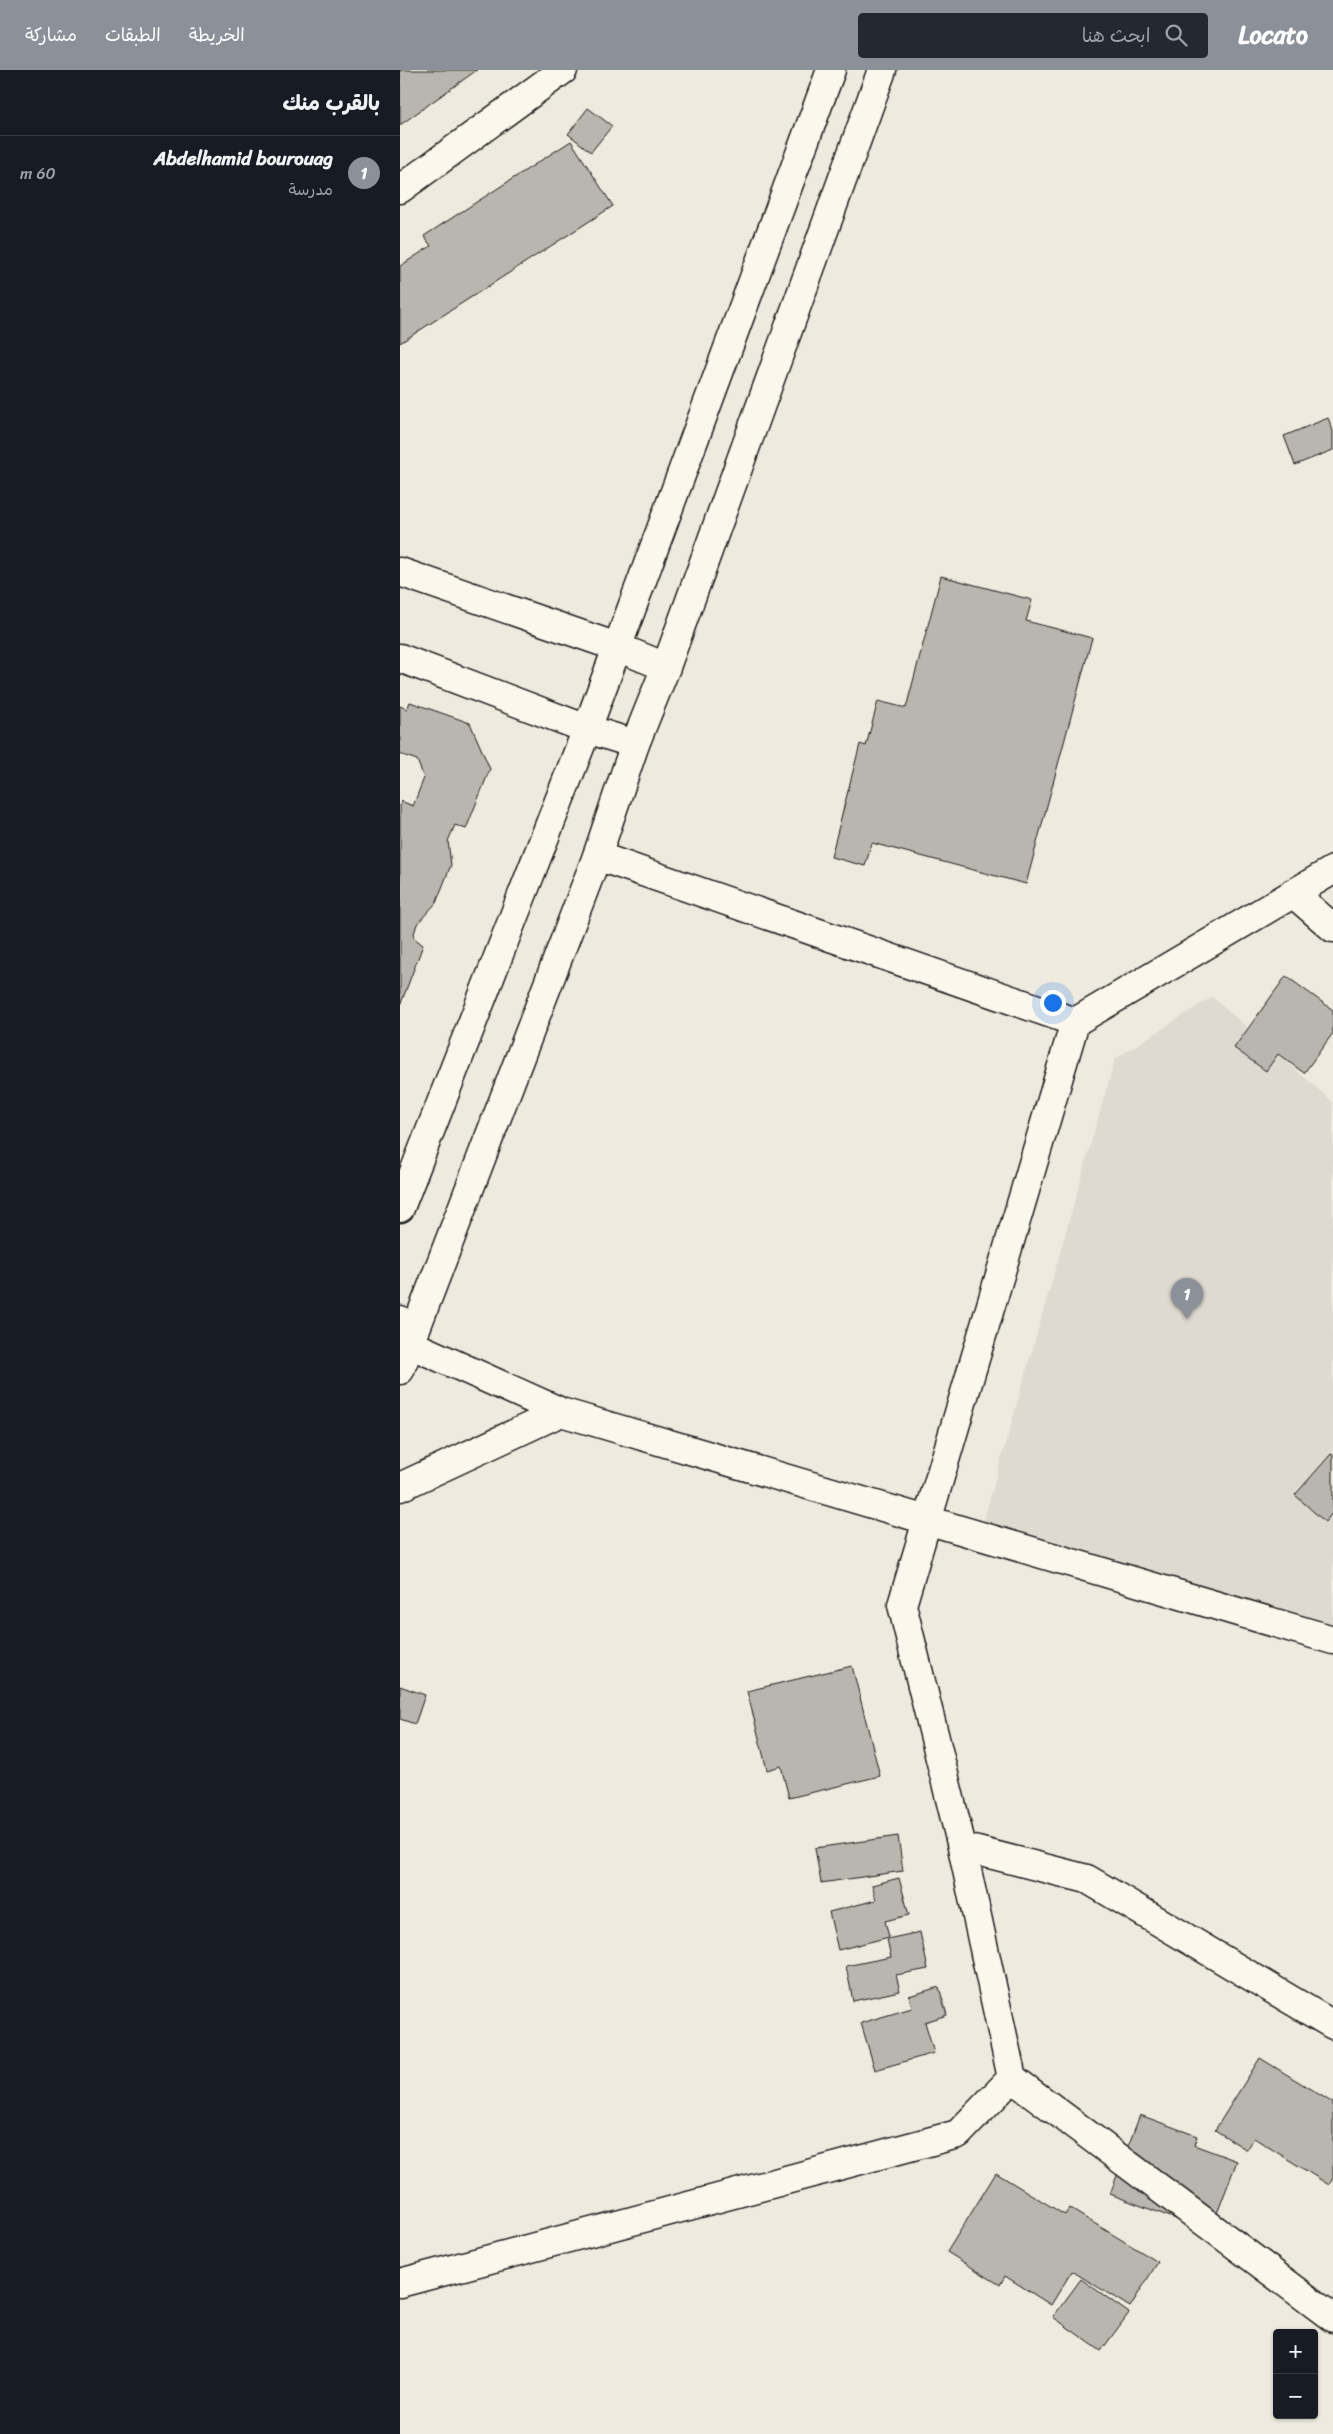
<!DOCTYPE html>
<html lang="ar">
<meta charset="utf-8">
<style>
body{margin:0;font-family:Sriracha,"Playpen Sans Arabic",sans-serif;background:#242831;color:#f1f3f6;direction:rtl}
.controls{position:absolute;right:15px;bottom:15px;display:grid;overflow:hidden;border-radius:5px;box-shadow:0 1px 4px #0004}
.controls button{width:45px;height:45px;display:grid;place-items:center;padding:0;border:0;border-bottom:1px solid #363941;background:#171b24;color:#f1f3f6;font:25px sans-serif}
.you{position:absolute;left:652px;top:932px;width:18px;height:18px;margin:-12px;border:4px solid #fff;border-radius:50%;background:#1a73e8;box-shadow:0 0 0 8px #1a73e833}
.badge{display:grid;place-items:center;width:32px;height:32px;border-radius:50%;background:#8c9099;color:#fff;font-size:16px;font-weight:700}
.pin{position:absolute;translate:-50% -41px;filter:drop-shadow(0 1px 2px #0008)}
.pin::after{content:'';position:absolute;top:26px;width:18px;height:15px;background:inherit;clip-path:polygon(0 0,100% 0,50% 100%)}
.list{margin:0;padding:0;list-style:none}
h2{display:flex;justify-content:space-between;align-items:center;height:65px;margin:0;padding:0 20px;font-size:21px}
h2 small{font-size:16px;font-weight:400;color:#9ea1a6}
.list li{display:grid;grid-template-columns:32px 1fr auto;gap:15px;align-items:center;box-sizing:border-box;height:75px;padding:0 20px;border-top:1px solid #363941}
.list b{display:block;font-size:19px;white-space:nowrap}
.list p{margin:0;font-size:16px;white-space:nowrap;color:#9ea1a6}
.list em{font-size:16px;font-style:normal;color:#9ea1a6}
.icon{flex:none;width:28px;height:28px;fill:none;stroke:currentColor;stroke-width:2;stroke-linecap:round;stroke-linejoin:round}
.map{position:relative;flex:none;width:933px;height:2364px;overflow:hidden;direction:ltr}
header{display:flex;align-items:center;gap:30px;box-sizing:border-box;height:70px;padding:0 25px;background:#8c9099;color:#fff}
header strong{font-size:24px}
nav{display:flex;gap:28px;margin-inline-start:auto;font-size:18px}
.search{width:350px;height:45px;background:#242831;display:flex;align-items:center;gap:12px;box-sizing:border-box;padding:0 18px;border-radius:5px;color:#9ea1a6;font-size:19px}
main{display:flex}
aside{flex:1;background:#171b24}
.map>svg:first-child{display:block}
.built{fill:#dedad1}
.building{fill:#b9b6af;stroke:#1c1c1c}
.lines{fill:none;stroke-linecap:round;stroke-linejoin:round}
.street-casing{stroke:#1c1c1c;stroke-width:31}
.primary-casing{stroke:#1c1c1c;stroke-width:31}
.street{stroke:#fbf7ec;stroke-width:28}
.primary{stroke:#fbf7ec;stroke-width:28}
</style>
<header>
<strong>Locato</strong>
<div class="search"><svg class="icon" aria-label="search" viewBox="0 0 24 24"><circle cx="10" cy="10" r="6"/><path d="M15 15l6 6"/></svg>ابحث هنا</div>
<nav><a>الخريطة</a><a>الطبقات</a><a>مشاركة</a></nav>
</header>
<main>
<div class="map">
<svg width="933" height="2364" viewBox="0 0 933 2364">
<rect width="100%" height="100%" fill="#eeeadf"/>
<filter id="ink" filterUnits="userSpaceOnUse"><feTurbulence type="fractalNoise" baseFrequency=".02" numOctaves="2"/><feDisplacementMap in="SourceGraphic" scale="10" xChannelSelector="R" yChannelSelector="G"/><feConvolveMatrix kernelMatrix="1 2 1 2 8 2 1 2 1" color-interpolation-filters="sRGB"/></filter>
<g filter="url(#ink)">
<path class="built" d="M 812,927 L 933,1032 L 933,1570 L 579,1467 L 715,989 Z"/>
<path class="building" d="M 0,0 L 77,0 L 0,55 Z
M 188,38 L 212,56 L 191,82 L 168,64 Z
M 171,71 L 213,136 L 0,273 L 0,196 L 31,176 L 24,166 Z
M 928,348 L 933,361 L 933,380 L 895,395 L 884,366 Z
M 541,506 L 632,530 L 626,551 L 692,568 L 626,814 L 472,773 L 465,796 L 431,787 L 460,674 L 466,676 L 478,631 L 506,638 Z
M 10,632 L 70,653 L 90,699 L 66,759 L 55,755 L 48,771 L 51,795 L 36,833 L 17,854 L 13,867 L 23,875 L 0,936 L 0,735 L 1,731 L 13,736 L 24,708 L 17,690 L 0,684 L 0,636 L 7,639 Z
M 886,906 L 933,940 L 933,963 L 904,1003 L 878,984 L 866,1001 L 834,978 Z
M 931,1384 L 933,1385 L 933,1442 L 925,1452 L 895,1425 Z
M 452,1596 L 480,1706 L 389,1728 L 381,1696 L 367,1700 L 347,1621 Z
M 0,1616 L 25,1625 L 15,1654 L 0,1649 Z
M 498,1766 L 503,1801 L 421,1813 L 415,1778 Z
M 499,1808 L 509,1845 L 485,1851 L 489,1867 L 438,1880 L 429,1842 L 476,1830 L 472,1815 Z
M 520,1862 L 528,1899 L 496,1905 L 500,1921 L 453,1931 L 446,1896 L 491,1887 L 487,1869 Z
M 539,1917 L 547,1945 L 525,1952 L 534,1983 L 475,2000 L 461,1953 L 512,1938 L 509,1926 Z
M 860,1988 L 933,2033 L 933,2108 L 929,2115 L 854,2068 L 847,2080 L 815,2060 Z
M 740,2045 L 797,2066 L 794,2075 L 837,2091 L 810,2162 L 710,2124 Z
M 596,2103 L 665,2145 L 669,2138 L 758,2192 L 730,2237 L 672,2201 L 651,2235 L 605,2206 L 600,2215 L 547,2182 Z
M 681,2209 L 729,2243 L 701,2281 L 653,2247 Z"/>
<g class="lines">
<defs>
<path id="street" d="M 0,119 L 163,0
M 0,502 L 217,577 L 266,597
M 0,588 L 187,659 L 235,674
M 197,786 L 675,952
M 933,800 L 675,952 L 502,1535 L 562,1777 L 612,2008 L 933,2248
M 893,823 L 933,858
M 0,1250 L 10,1274 L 161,1342 L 933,1570
M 0,1417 L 161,1342
M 562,1777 L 687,1809 L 933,1955
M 0,2213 L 558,2064 L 612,2008"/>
<path id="primary" d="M 0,1138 L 187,659 L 431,0
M 0,1300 L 197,786 L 235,674 L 266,597 L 482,0"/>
</defs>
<use href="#street" class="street-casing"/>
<use href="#primary" class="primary-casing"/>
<use href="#street" class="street"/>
<use href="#primary" class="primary"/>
</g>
</g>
</svg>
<div class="controls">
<button>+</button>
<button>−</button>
</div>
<div class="you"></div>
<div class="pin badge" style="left:787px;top:1249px">1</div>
</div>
<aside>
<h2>بالقرب منك<small></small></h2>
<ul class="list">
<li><span class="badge">1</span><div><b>Abdelhamid bourouag</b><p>مدرسة</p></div><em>60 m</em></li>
</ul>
</aside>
</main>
